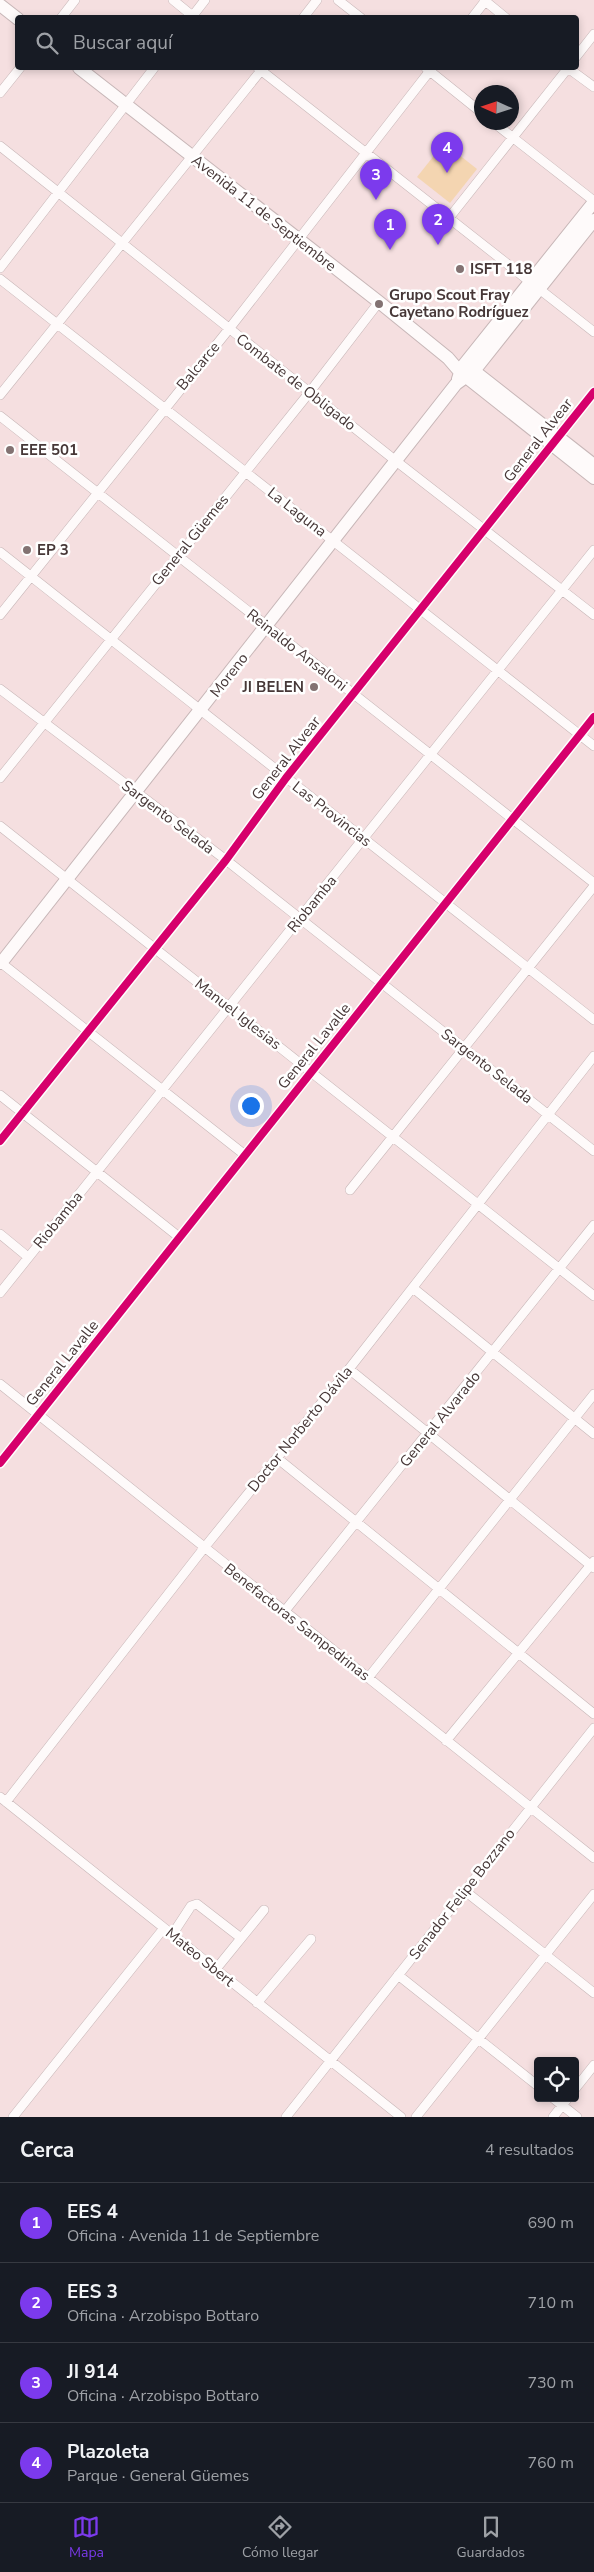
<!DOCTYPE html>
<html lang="es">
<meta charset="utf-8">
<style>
body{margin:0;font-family:"Nunito Sans",sans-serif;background:#20242c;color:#f1f3f6}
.controls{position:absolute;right:15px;bottom:15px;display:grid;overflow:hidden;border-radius:5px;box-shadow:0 2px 8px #0003}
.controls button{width:45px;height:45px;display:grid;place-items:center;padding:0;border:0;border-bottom:1px solid #363941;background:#171b24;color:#f1f3f6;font:25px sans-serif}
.compass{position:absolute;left:474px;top:85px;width:45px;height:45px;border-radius:50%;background:#171b24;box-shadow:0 2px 8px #0003;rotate:273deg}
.you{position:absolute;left:250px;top:1105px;width:18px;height:18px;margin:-12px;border:4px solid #fff;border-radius:50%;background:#1a73e8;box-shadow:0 0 0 8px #1a73e833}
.badge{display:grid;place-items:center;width:32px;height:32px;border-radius:50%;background:#7c3aed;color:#fff;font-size:16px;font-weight:700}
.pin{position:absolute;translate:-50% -41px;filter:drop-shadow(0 1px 2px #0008)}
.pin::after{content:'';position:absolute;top:26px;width:18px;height:15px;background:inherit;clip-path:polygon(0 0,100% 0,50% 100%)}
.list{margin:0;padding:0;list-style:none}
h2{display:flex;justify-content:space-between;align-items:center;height:65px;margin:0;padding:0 20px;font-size:21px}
h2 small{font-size:16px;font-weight:400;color:#9ea1a6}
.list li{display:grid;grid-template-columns:32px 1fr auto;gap:15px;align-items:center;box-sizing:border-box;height:80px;padding:0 20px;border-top:1px solid #363941}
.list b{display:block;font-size:19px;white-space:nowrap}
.list p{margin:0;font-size:16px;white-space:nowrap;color:#9ea1a6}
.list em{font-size:16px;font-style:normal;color:#9ea1a6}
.icon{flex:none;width:28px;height:28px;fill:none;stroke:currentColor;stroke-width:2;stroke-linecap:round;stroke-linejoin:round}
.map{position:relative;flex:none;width:594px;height:2117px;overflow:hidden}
.search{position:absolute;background:#171b24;box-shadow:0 2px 8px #0003;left:15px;right:15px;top:15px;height:55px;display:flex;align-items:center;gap:12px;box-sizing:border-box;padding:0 18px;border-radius:5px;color:#9ea1a6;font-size:19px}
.sheet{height:385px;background:#171b24}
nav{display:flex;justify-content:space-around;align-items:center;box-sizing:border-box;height:70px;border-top:1px solid #363941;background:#171b24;font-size:14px;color:#9ea1a6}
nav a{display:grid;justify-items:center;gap:2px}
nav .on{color:#7c3aed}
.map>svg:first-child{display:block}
.green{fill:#f4d5b1}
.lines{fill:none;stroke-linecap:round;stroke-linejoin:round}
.street-casing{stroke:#c7b6b7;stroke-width:10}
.secondary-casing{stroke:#c7b6b7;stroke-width:14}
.street{stroke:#fefafa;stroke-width:9}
.secondary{stroke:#fefafa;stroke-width:12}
.cycleway-casing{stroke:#fff;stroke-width:11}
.cycleway{stroke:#d6006c;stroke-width:8}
.poi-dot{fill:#837272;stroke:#fff;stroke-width:2}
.labels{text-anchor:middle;stroke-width:5;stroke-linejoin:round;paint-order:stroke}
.street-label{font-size:15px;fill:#463737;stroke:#fff}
.poi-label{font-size:15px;font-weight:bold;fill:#463737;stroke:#fff;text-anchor:start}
</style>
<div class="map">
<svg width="594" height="2117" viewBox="0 0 594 2117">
<rect width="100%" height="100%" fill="#f5dfe0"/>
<path class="green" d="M 444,143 L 477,169 L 450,203 L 417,177 Z"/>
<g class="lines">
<defs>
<path id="street" d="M 173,0 L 195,18
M 338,0 L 361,18
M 484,0 L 506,18
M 61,18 L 75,0
M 191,18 L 205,0
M 303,18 L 317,0
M 472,18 L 486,0
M 576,57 L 594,34
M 258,68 L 594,332
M 426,68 L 482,113
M 568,68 L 594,87
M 0,93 L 20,68
M 493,122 L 594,201
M 0,146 L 396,461 L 594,615
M 449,218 L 568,68
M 0,268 L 154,68
M 0,279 L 594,746
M 0,395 L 263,68
M 0,416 L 594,883
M 0,552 L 594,1020
M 0,615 L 229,329 L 432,68
M 0,689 L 226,860 L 594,1151
M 0,778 L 309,393 L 379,302
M 0,826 L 594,1296
M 0,962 L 245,1155
M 0,1095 L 179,1237
M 0,1141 L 226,860 L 286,778 L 594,392
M 350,1190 L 594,886
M 0,1234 L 28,1257
M 413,1288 L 594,1434
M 0,1293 L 594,550
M 349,1369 L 594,1568
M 0,1384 L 594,1858
M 277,1458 L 594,1714
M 0,1463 L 594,717
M 284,1612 L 594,1225
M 368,1678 L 594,1394
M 446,1741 L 594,1561
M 0,1797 L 401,2117
M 6,1802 L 204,1548 L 349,1369 L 594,1056
M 465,1891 L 594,1993
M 172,1935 L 191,1906 L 197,1904 L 241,1938
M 216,1969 L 264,1910
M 398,1975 L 538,2086
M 257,2003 L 311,1939
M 575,2089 L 594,2065
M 553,2098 L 577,2117
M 13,2117 L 164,1928
M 286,2117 L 594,1728
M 416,2117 L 594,1894
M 553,2117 L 568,2098"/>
<path id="secondary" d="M 0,5 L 18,19
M 79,68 L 379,302 L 448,358 L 460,372 L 594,478
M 469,367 L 594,465
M 458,379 L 462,367 L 594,202
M 1,963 L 456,384 L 474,371 L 594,220"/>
</defs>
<use href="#street" class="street-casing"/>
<use href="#secondary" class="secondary-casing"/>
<use href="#street" class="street"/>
<use href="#secondary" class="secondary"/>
<defs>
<path id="cycleway" d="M 0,1141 L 226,860 L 286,778 L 594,392
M 0,1463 L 594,717"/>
</defs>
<use href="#cycleway" class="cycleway-casing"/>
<use href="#cycleway" class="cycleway"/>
</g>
<g class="poi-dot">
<circle cx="460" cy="269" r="5"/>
<circle cx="379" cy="304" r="5"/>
<circle cx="10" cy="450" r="5"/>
<circle cx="27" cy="550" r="5"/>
<circle cx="314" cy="687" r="5"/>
</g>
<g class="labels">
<g class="street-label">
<text transform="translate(264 213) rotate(38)" y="5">Avenida 11 de Septiembre</text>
<text transform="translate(198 366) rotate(-50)" y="5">Balcarce</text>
<text transform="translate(296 382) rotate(38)" y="5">Combate de Obligado</text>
<text transform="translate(538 440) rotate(-52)" y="5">General Alvear</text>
<text transform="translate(297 512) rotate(38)" y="5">La Laguna</text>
<text transform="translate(190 540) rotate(-51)" y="5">General Güemes</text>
<text transform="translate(297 650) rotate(38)" y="5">Reinaldo Ansaloni</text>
<text transform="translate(229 675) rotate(-52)" y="5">Moreno</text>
<text transform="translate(286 758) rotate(-52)" y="5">General Alvear</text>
<text transform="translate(332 814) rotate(38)" y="5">Las Provincias</text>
<text transform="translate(168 817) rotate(37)" y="5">Sargento Selada</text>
<text transform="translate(312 904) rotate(-51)" y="5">Riobamba</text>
<text transform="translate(238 1014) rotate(38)" y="5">Manuel Iglesias</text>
<text transform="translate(314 1046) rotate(-51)" y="5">General Lavalle</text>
<text transform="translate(487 1066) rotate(38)" y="5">Sargento Selada</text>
<text transform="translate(58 1220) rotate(-51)" y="5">Riobamba</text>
<text transform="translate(62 1363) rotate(-51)" y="5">General Lavalle</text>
<text transform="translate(440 1419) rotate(-51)" y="5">General Alvarado</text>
<text transform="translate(300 1429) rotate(-51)" y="5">Doctor Norberto Dávila</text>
<text transform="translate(297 1622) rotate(38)" y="5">Benefactoras Sampedrinas</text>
<text transform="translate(462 1894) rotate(-52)" y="5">Senador Felipe Bozzano</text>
<text transform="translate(200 1957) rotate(39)" y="5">Mateo Sbert</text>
</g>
<g class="poi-label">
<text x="470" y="274">ISFT 118</text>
<text x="389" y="300">Grupo Scout Fray<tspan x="389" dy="17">Cayetano Rodríguez</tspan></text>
<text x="20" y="455">EEE 501</text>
<text x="37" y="555">EP 3</text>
<text x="304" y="692" text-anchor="end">JI BELEN</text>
</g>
</g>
</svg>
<div class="controls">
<button><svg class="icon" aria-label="locate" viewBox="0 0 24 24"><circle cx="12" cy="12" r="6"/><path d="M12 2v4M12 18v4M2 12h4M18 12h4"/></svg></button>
</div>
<svg class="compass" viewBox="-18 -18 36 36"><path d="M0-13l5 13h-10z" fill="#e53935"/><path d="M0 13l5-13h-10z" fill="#9ea1a6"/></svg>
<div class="you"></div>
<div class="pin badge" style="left:390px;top:250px">1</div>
<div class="pin badge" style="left:438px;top:245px">2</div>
<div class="pin badge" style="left:376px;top:200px">3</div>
<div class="pin badge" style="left:447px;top:173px">4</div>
<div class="search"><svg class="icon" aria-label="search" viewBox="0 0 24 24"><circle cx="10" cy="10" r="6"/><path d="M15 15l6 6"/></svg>Buscar aquí</div>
</div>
<section class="sheet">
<h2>Cerca<small>4 resultados</small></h2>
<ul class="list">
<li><span class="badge">1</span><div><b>EES 4</b><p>Oficina · Avenida 11 de Septiembre</p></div><em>690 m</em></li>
<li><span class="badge">2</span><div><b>EES 3</b><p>Oficina · Arzobispo Bottaro</p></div><em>710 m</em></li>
<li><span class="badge">3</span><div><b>JI 914</b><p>Oficina · Arzobispo Bottaro</p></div><em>730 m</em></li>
<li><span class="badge">4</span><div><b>Plazoleta</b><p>Parque · General Güemes</p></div><em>760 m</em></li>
</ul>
</section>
<nav>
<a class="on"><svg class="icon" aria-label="map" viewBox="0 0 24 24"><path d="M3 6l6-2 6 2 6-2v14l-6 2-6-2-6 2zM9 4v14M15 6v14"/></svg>Mapa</a>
<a><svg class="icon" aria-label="directions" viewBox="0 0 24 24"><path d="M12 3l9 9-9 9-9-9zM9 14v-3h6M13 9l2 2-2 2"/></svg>Cómo llegar</a>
<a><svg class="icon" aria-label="saved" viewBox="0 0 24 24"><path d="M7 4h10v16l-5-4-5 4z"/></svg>Guardados</a>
</nav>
